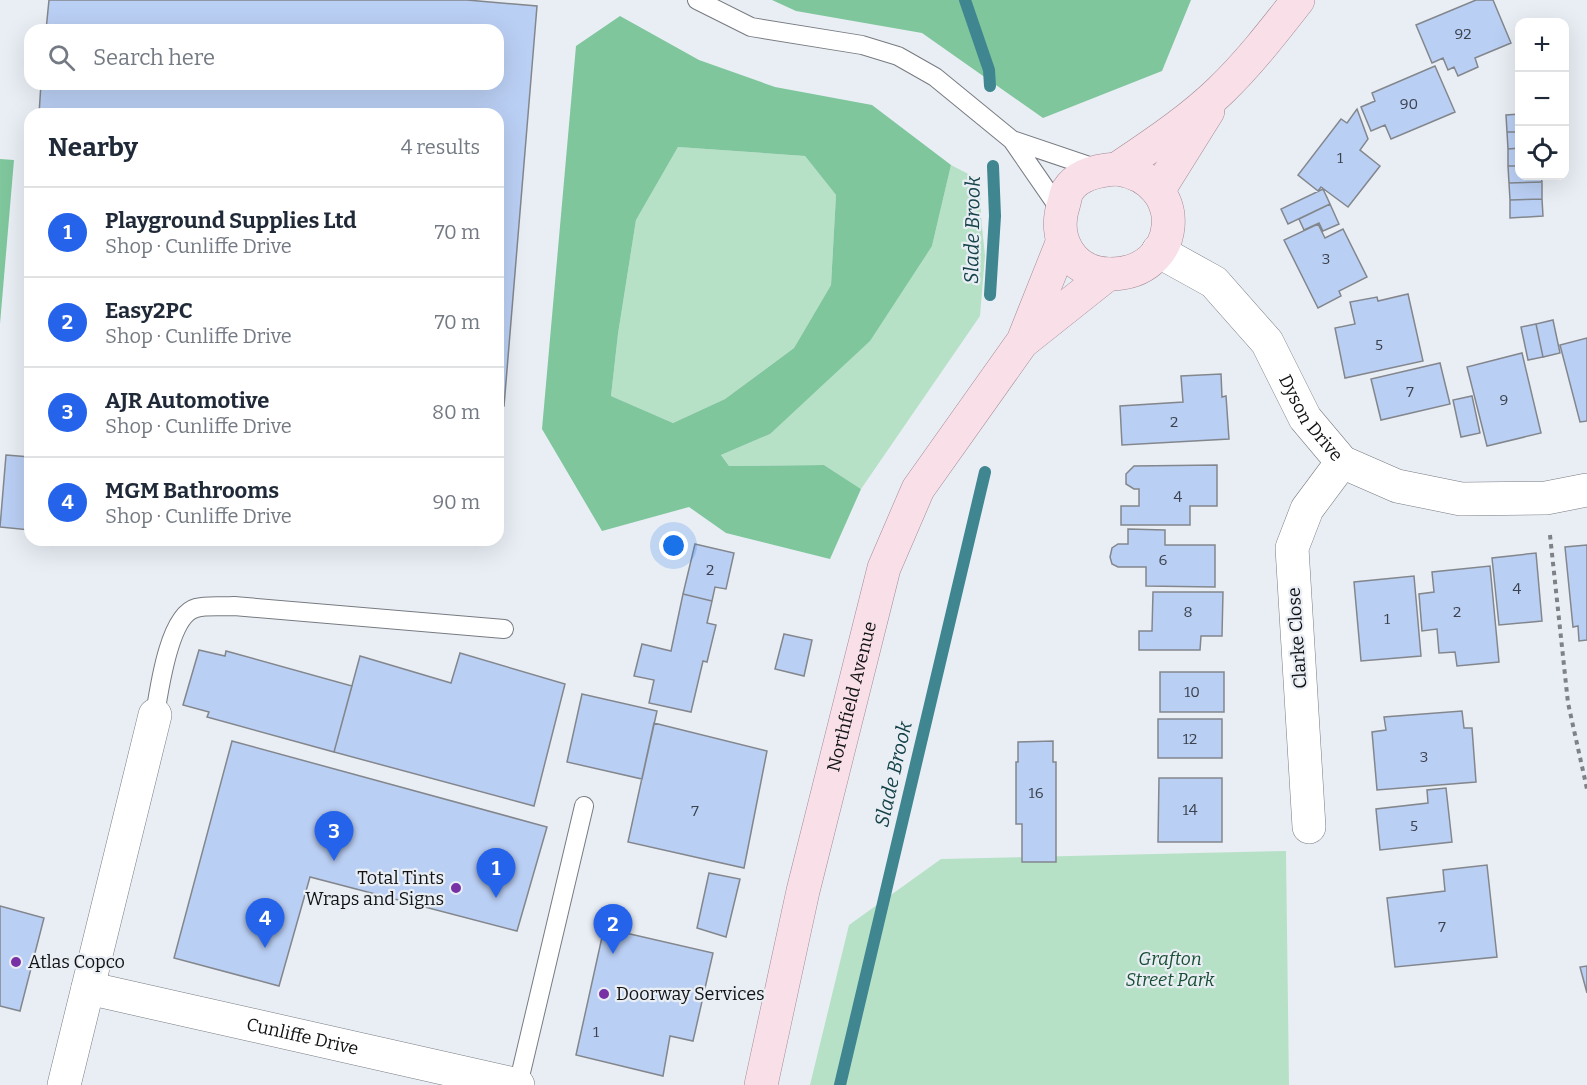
<!DOCTYPE html>
<meta charset="utf-8">
<style>
body{margin:0;font-family:Bitter,serif;background:#f2f2f3;color:#1f2937}
.controls{position:absolute;right:18px;top:18px;display:grid;overflow:hidden;border-radius:12px;box-shadow:0 6px 24px #0002}
.controls button{width:54px;height:54px;display:grid;place-items:center;padding:0;border:0;border-bottom:2px solid #e0e1e3;background:#fff;color:#1f2937;font:30px sans-serif}
.you{position:absolute;left:674px;top:546px;width:21px;height:21px;margin:-15px;border:4px solid #fff;border-radius:50%;background:#1a73e8;box-shadow:0 0 0 9px #1a73e833}
.badge{display:grid;place-items:center;width:39px;height:39px;border-radius:50%;background:#2563eb;color:#fff;font-size:20px;font-weight:700}
.pin{position:absolute;translate:-50% -50px;filter:drop-shadow(0 2px 3px #0008)}
.pin::after{content:'';position:absolute;top:32px;width:21px;height:18px;background:inherit;clip-path:polygon(0 0,100% 0,50% 100%)}
.list{margin:0;padding:0;list-style:none}
h2{display:flex;justify-content:space-between;align-items:center;height:78px;margin:0;padding:0 24px;font-size:26px}
h2 small{font-size:20px;font-weight:400;color:#747a83}
.list li{display:grid;grid-template-columns:39px 1fr auto;gap:18px;align-items:center;box-sizing:border-box;height:90px;padding:0 24px;border-top:2px solid #e0e1e3}
.list b{display:block;font-size:22px;white-space:nowrap}
.list p{margin:0;font-size:20px;white-space:nowrap;color:#747a83}
.list em{font-size:20px;font-style:normal;color:#747a83}
.icon{flex:none;width:33px;height:33px;fill:none;stroke:currentColor;stroke-width:2;stroke-linecap:round;stroke-linejoin:round}
.map{position:relative;flex:none;width:1587px;height:1085px;overflow:hidden}
.search{position:absolute;background:#fff;box-shadow:0 6px 24px #0002;left:24px;top:24px;width:480px;height:66px;display:flex;align-items:center;gap:15px;box-sizing:border-box;padding:0 21px;border-radius:18px;color:#747a83;font-size:22px}
.panel{position:absolute;background:#fff;box-shadow:0 6px 24px #0002;left:24px;top:108px;width:480px;height:438px;border-radius:18px}
.map>svg:first-child{display:block}
.green{fill:#b7e1c6}
.forest{fill:#7fc69c;fill-rule:evenodd}
.lines{fill:none;stroke-linecap:round;stroke-linejoin:round}
.stream{stroke:#408690;stroke-width:12}
.building{fill:#bacff4;stroke:#83878d;stroke-width:1.5}
.lane-casing{stroke:#777b81;stroke-width:20}
.street-casing{stroke:#777b81;stroke-width:34}
.primary-casing{stroke:#a58a94;stroke-width:34}
.path{stroke:#7e8186;stroke-width:4;stroke-dasharray:4.5 4.5;stroke-linecap:butt}
.lane{stroke:#fff;stroke-width:18}
.street{stroke:#fff;stroke-width:33}
.primary{stroke:#f9dfe8;stroke-width:33}
.poi-dot{fill:#7831a5;stroke:#e9eef5;stroke-width:2}
.labels{text-anchor:middle;stroke-width:4.5;stroke-linejoin:round;paint-order:stroke}
.number-label{font-size:15px;fill:#3b424d}
.street-label{font-size:18px;fill:#111315;stroke:#e9eef5}
.poi-label{font-size:18px;fill:#111315;stroke:#e9eef5;text-anchor:start}
.park-label{font-size:18px;font-style:italic;fill:#184e32;stroke:#e9eef5}
.water-label{font-size:20px;font-style:italic;fill:#154349;stroke:#e9eef5}
</style>
<div class="map">
<svg width="1587" height="1085" viewBox="0 0 1587 1085">
<rect width="100%" height="100%" fill="#e9eef5"/>
<path class="green" d="M 678,147 L 805,156 L 836,195 L 831,285 L 794,348 L 725,399 L 673,423 L 611,396 L 618,334 L 636,220 Z
M 951,165 L 980,180 L 981,216 L 985,256 L 980,316 L 861,489 L 824,465 L 729,466 L 721,455 L 770,434 L 932,246 Z
M 1286,851 L 1289,1085 L 810,1085 L 849,925 L 941,859 Z"/>
<path class="forest" d="M 772,0 L 1191,0 L 1162,71 L 1043,118 L 922,33 L 796,11 Z
M 620,16 L 699,60 L 775,87 L 872,105 L 951,165 L 932,246 L 870,341 L 770,434 L 721,455 L 729,466 L 824,465 L 861,489 L 830,559 L 726,533 L 689,507 L 602,531 L 542,429 L 576,46 ZM 678,147 L 805,156 L 836,195 L 831,285 L 794,348 L 725,399 L 673,423 L 611,396 L 618,334 L 636,220 Z
M 0,159 L 14,160 L 0,324 Z"/>
<g class="lines">
<path class="stream" d="M 965,0 L 989,70 L 990,86
M 990,295 L 995,216 L 993,166
M 840,1085 L 985,472"/>
</g>
<path class="building" d="M 49,0 L 467,0 L 537,6 L 504,406 L 498,406 L 498,114 L 39,114 L 41,84 L 498,84 L 498,30 L 46,30 Z
M 1476,0 L 1493,0 L 1511,43 L 1475,58 L 1478,67 L 1458,76 L 1454,67 L 1448,70 L 1443,58 L 1432,63 L 1416,25 Z
M 1435,66 L 1455,112 L 1391,139 L 1385,125 L 1371,131 L 1361,107 L 1375,101 L 1372,93 Z
M 1357,109 L 1368,139 L 1360,150 L 1380,166 L 1348,207 L 1321,187 L 1318,191 L 1298,175 L 1341,119 L 1347,123 Z
M 1520,114 L 1520,132 L 1507,132 L 1506,115 Z
M 1507,132 L 1520,132 L 1520,148 L 1508,149 Z
M 1520,148 L 1520,166 L 1508,166 L 1508,149 Z
M 1508,166 L 1520,166 L 1520,176 L 1541,176 L 1542,182 L 1509,183 Z
M 1542,182 L 1542,199 L 1510,200 L 1509,183 Z
M 1323,189 L 1330,204 L 1288,224 L 1281,209 Z
M 1542,199 L 1543,216 L 1510,218 L 1510,200 Z
M 1330,204 L 1339,224 L 1323,231 L 1319,223 L 1304,230 L 1299,219 Z
M 1318,224 L 1325,238 L 1343,229 L 1367,277 L 1339,291 L 1341,296 L 1318,308 L 1284,240 Z
M 1408,294 L 1423,361 L 1345,378 L 1335,328 L 1355,324 L 1350,302 L 1377,297 L 1378,301 Z
M 1553,320 L 1560,353 L 1543,357 L 1536,324 Z
M 1536,324 L 1543,357 L 1528,360 L 1521,327 Z
M 1587,338 L 1587,421 L 1580,422 L 1560,345 Z
M 1522,353 L 1541,433 L 1487,446 L 1467,367 Z
M 1440,363 L 1450,404 L 1381,420 L 1371,379 Z
M 1221,374 L 1222,397 L 1226,396 L 1229,439 L 1122,445 L 1120,406 L 1183,402 L 1181,376 Z
M 1472,396 L 1480,433 L 1461,437 L 1453,400 Z
M 6,455 L 30,457 L 30,530 L 0,527 Z
M 1217,465 L 1217,506 L 1190,506 L 1190,525 L 1121,525 L 1121,506 L 1139,506 L 1139,489 L 1134,489 L 1126,484 L 1126,474 L 1134,466 Z
M 1128,529 L 1165,530 L 1165,545 L 1215,545 L 1215,587 L 1146,586 L 1146,567 L 1118,567 L 1112,564 L 1110,557 L 1112,548 L 1118,544 L 1128,544 Z
M 695,544 L 734,553 L 726,589 L 715,587 L 712,601 L 683,594 Z
M 1587,545 L 1587,640 L 1579,641 L 1578,626 L 1573,627 L 1565,547 Z
M 1536,553 L 1542,621 L 1499,625 L 1492,558 Z
M 1490,566 L 1499,662 L 1457,666 L 1455,652 L 1439,653 L 1437,629 L 1422,631 L 1419,594 L 1434,592 L 1432,572 Z
M 1414,576 L 1421,656 L 1361,661 L 1354,582 Z
M 1153,592 L 1223,592 L 1222,636 L 1201,636 L 1200,650 L 1139,650 L 1139,631 L 1152,631 Z
M 683,594 L 712,601 L 707,623 L 716,625 L 707,662 L 703,661 L 691,712 L 649,703 L 654,680 L 634,676 L 642,644 L 671,651 Z
M 784,634 L 812,640 L 804,676 L 775,669 Z
M 199,650 L 225,656 L 226,651 L 352,686 L 334,752 L 207,717 L 209,712 L 183,705 Z
M 460,653 L 565,684 L 534,806 L 334,752 L 360,656 L 451,683 Z
M 1160,672 L 1224,672 L 1224,712 L 1160,712 Z
M 582,694 L 657,711 L 642,779 L 567,762 Z
M 1462,711 L 1464,728 L 1472,728 L 1476,782 L 1377,790 L 1372,732 L 1386,730 L 1384,717 Z
M 1158,719 L 1222,719 L 1222,758 L 1158,758 Z
M 654,723 L 767,751 L 744,868 L 628,842 Z
M 232,741 L 547,827 L 517,931 L 310,877 L 279,986 L 174,958 Z
M 1053,741 L 1053,762 L 1056,762 L 1056,862 L 1022,862 L 1022,824 L 1016,824 L 1016,762 L 1018,762 L 1018,742 Z
M 1159,778 L 1222,778 L 1222,842 L 1158,842 Z
M 1446,788 L 1452,842 L 1380,850 L 1376,809 L 1428,803 L 1427,790 Z
M 1487,865 L 1497,957 L 1395,967 L 1387,898 L 1445,891 L 1443,870 Z
M 709,873 L 740,879 L 726,937 L 697,928 Z
M 0,906 L 44,918 L 20,1011 L 0,1006 Z
M 604,928 L 713,953 L 693,1041 L 670,1036 L 663,1076 L 576,1055 Z
M 1587,966 L 1587,993 L 1580,967 Z"/>
<g class="lines">
<defs>
<path id="lane" d="M 697,0 L 751,27 L 862,45 L 898,56 L 935,77 L 1012,140 L 1061,211
M 1012,140 L 1098,169
M 155,715 C 159,690 169,615 196,608 C 207,605 222,607 234,606 L 504,629
M 518,1085 L 584,806"/>
<g id="street">
<path id="s1" d="M 1158,251 L 1214,282 L 1267,342 L 1305,418 L 1342,462 L 1397,486 L 1461,499 L 1546,498 L 1587,490"/>
<path d="M 1309,827 L 1292,548 L 1307,509 L 1342,462"/>
<path id="s2" d="M 88,988 L 518,1085"/>
<path d="M 64,1085 L 155,715"/>
</g>
<g id="primary">
<path d="M 1117,169 C 1191,180 1182,275 1109,274 C 1070,273 1052,237 1064,203 C 1065,199 1066,193 1068,190 C 1078,174 1100,170 1117,169 Z"/>
<path d="M 1117,169 C 1152,145 1189,121 1220,91 C 1249,63 1273,32 1298,0"/>
<path d="M 1158,191 L 1208,111"/>
<path d="M 1025,340 L 1108,274"/>
<path id="s3" d="M 761,1085 L 803,891 L 884,568 L 918,489 L 1023,341 L 1062,243"/>
</g>
</defs>
<use href="#lane" class="lane-casing"/>
<use href="#street" class="street-casing"/>
<use href="#primary" class="primary-casing"/>
<path class="path" d="M 1550,535 L 1568,703 L 1587,789"/>
<use href="#lane" class="lane"/>
<use href="#street" class="street"/>
<use href="#primary" class="primary"/>
</g>
<g class="poi-dot">
<circle cx="456" cy="888" r="6"/>
<circle cx="16" cy="962" r="6"/>
<circle cx="604" cy="994" r="6"/>
</g>
<g class="labels">
<g class="number-label">
<text x="1463" y="39">92</text>
<text x="1409" y="109">90</text>
<text x="1340" y="163">1</text>
<text x="1326" y="264">3</text>
<text x="1379" y="350">5</text>
<text x="1410" y="397">7</text>
<text x="1504" y="405">9</text>
<text x="1174" y="427">2</text>
<text x="1178" y="502">4</text>
<text x="1163" y="565">6</text>
<text x="710" y="575">2</text>
<text x="1517" y="594">4</text>
<text x="1188" y="617">8</text>
<text x="1457" y="617">2</text>
<text x="1387" y="624">1</text>
<text x="1192" y="697">10</text>
<text x="1190" y="744">12</text>
<text x="1424" y="762">3</text>
<text x="1036" y="798">16</text>
<text x="1190" y="815">14</text>
<text x="695" y="816">7</text>
<text x="1414" y="831">5</text>
<text x="1442" y="932">7</text>
<text x="596" y="1037">1</text>
</g>
<g class="street-label">
<text dy="6" stroke="none"><textPath href="#s1" startOffset="232">Dyson Drive</textPath></text>
<text transform="translate(1297 638) rotate(-94)" y="6">Clarke Close</text>
<text dy="6" stroke="none"><textPath href="#s3" startOffset="399">Northfield Avenue</textPath></text>
<text dy="6" stroke="none"><textPath href="#s2" startOffset="220">Cunliffe Drive</textPath></text>
</g>
<g class="poi-label">
<text x="444" y="884" text-anchor="end">Total Tints<tspan x="444" dy="21">Wraps and Signs</tspan></text>
<text x="28" y="968">Atlas Copco</text>
<text x="616" y="1000">Doorway Services</text>
</g>
<g class="park-label">
<text x="1170" y="965">Grafton<tspan x="1170" dy="21">Street Park</tspan></text>
</g>
<g class="water-label">
<text transform="translate(972 230) rotate(-89)" y="7">Slade Brook</text>
<text transform="translate(893 774) rotate(-77)" y="7">Slade Brook</text>
</g>
</g>
</svg>
<div class="controls">
<button>+</button>
<button>−</button>
<button><svg class="icon" aria-label="locate" viewBox="0 0 24 24"><circle cx="12" cy="12" r="6"/><path d="M12 2v4M12 18v4M2 12h4M18 12h4"/></svg></button>
</div>
<div class="you"></div>
<div class="pin badge" style="left:496px;top:898px">1</div>
<div class="pin badge" style="left:613px;top:954px">2</div>
<div class="pin badge" style="left:334px;top:861px">3</div>
<div class="pin badge" style="left:265px;top:948px">4</div>
<div class="search"><svg class="icon" aria-label="search" viewBox="0 0 24 24"><circle cx="10" cy="10" r="6"/><path d="M15 15l6 6"/></svg>Search here</div>
<section class="panel">
<h2>Nearby<small>4 results</small></h2>
<ul class="list">
<li><span class="badge">1</span><div><b>Playground Supplies Ltd</b><p>Shop · Cunliffe Drive</p></div><em>70 m</em></li>
<li><span class="badge">2</span><div><b>Easy2PC</b><p>Shop · Cunliffe Drive</p></div><em>70 m</em></li>
<li><span class="badge">3</span><div><b>AJR Automotive</b><p>Shop · Cunliffe Drive</p></div><em>80 m</em></li>
<li><span class="badge">4</span><div><b>MGM Bathrooms</b><p>Shop · Cunliffe Drive</p></div><em>90 m</em></li>
</ul>
</section>
</div>
